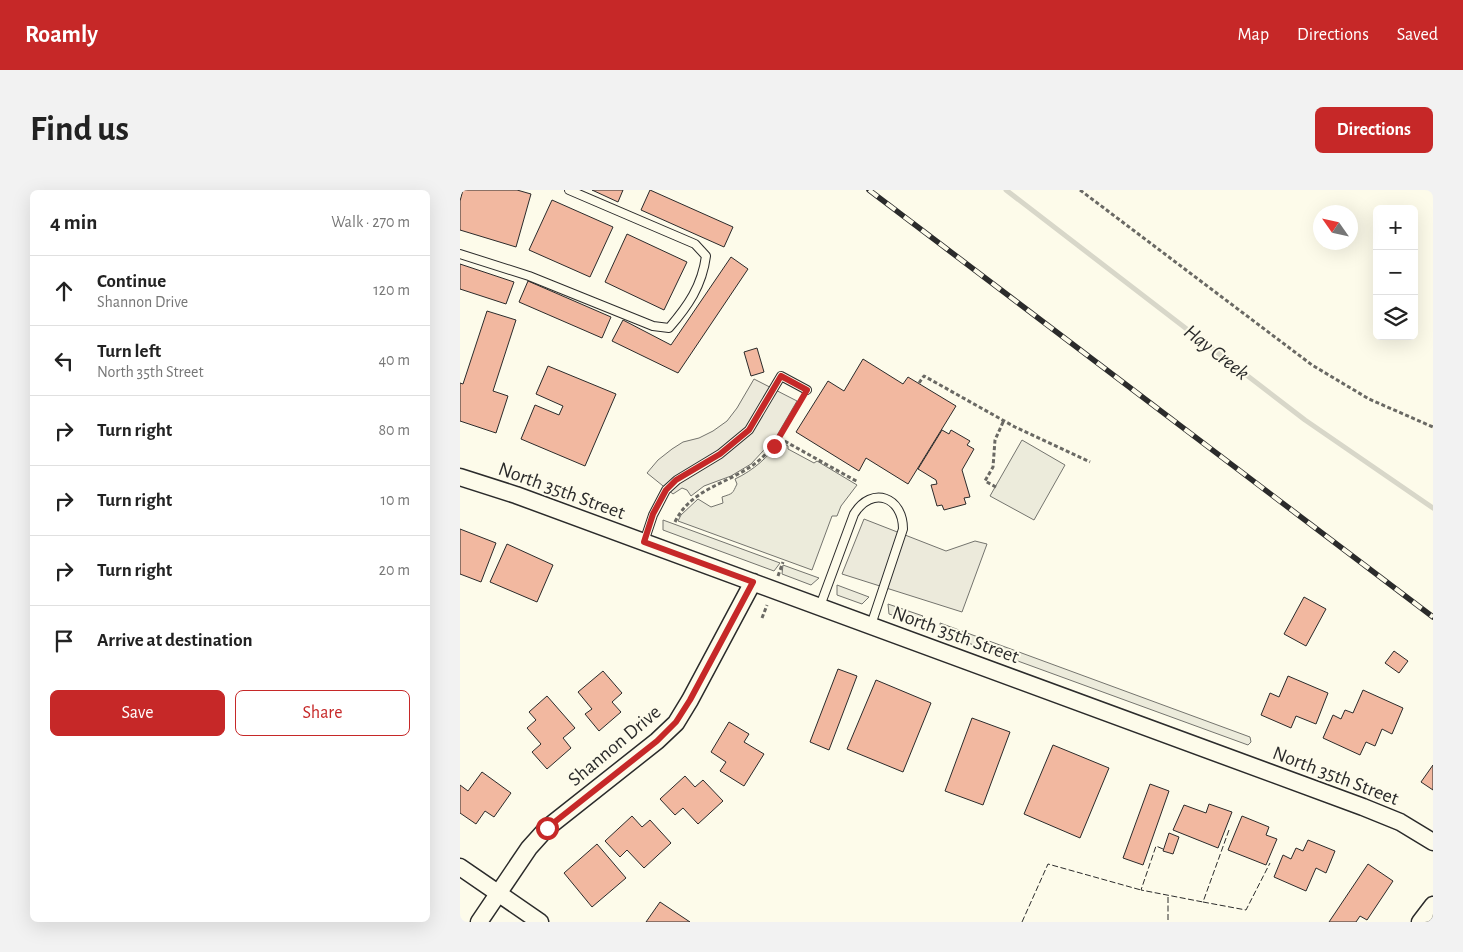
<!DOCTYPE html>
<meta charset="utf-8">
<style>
body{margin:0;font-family:"Alegreya Sans",sans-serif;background:#f2f2f2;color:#222}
.controls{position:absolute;right:15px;top:15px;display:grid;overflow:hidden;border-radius:8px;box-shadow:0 5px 20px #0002}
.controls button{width:45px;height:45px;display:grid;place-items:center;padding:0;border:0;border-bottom:1px solid #e0e0e0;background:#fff;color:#222;font:25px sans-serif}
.compass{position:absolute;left:853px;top:15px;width:45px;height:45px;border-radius:50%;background:#fff;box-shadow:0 5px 20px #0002;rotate:304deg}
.stop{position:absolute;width:15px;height:15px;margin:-11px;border:4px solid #c62828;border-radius:50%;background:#fff}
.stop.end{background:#c62828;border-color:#fff;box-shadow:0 1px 5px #0008}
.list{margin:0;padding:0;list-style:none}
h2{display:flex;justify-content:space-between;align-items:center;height:65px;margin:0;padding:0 20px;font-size:21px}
h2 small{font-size:16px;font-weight:400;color:#767676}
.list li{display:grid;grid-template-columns:32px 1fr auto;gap:15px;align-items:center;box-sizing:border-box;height:70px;padding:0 20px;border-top:1px solid #e0e0e0}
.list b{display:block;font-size:19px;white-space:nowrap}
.list p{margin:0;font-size:16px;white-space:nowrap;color:#767676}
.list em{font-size:16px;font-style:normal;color:#767676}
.actions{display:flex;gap:10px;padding:15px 20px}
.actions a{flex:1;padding:11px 0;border:1px solid #c62828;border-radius:8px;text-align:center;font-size:18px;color:#c62828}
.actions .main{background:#c62828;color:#fff}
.icon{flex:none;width:28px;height:28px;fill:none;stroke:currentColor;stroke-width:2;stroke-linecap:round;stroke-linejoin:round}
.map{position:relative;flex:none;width:973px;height:732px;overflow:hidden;border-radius:8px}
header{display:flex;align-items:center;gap:30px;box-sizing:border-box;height:70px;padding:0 25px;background:#c62828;color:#fff}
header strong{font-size:24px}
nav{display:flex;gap:28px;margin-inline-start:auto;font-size:18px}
.intro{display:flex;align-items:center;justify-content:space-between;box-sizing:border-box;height:120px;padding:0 30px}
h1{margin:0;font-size:35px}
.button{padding:12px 22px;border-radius:8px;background:#c62828;color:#fff;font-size:18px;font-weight:700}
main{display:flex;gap:30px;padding:0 30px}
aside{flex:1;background:#fff;border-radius:8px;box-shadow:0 5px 20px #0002}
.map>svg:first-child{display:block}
.green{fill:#ecebdb;stroke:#74746e}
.parking{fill:#eceadb;stroke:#74746e}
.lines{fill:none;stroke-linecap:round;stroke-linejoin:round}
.stream{stroke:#d8d7c9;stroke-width:5}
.building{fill:#f2b8a0;stroke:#2b2b2b}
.service-casing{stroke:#2b2b2b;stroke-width:10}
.minor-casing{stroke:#2b2b2b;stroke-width:19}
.path{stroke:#6a6964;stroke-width:3;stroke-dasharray:4 2.5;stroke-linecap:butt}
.service{stroke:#fdfbea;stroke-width:8}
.minor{stroke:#fdfbea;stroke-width:16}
.rail-casing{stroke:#2b2b2b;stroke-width:5.5}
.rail{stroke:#fdfbea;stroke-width:4;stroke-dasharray:11;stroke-linecap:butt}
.fence{stroke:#2b2b2b;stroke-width:1;stroke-dasharray:6 2.5;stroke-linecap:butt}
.route{stroke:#c62828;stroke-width:6}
.labels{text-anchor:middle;stroke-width:4;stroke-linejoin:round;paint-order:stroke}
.street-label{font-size:20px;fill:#2b2b2b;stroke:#fdfbea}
.water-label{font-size:21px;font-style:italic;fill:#2b2b2b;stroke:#fdfbea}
</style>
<header>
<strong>Roamly</strong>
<nav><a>Map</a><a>Directions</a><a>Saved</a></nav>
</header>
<div class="intro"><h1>Find us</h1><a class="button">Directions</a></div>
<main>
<aside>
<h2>4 min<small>Walk · 270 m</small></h2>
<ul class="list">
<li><svg class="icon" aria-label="ahead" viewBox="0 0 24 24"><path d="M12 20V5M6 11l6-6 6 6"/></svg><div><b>Continue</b><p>Shannon Drive</p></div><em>120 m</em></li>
<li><svg class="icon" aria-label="left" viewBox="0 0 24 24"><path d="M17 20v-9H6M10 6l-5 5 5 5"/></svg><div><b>Turn left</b><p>North 35th Street</p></div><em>40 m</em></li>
<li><svg class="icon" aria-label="right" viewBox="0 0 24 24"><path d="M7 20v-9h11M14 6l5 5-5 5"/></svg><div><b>Turn right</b></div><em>80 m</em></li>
<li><svg class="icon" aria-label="right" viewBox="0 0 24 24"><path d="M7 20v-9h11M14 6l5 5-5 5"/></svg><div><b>Turn right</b></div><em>10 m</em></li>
<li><svg class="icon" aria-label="right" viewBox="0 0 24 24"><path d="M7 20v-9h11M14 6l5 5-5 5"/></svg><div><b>Turn right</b></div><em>20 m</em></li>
<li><svg class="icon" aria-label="arrive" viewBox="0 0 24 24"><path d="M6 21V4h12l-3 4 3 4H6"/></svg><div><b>Arrive at destination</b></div></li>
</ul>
<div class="actions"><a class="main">Save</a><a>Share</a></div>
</aside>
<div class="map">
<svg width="973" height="732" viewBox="0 0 973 732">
<rect width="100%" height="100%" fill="#fdfbea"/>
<path class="green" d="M 562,250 L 605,275 L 574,330 L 530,306 Z
M 320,251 L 328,256 L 328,259 L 354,273 L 357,271 L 397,295 L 381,316 L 377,326 L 372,326 L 352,380 L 218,331 L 221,325 L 238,309 L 251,317 L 263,313 L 262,307 C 274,303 272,304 277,294 L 275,289 C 294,280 308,267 320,251 Z
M 203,330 L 320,373 L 314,381 L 203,340 Z
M 323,375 L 359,388 L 351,395 L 322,384 Z
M 377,395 L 409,407 L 402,414 L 377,405 Z
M 428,414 L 463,426 L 456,433 L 429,424 Z
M 480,433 L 790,547 L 791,552 L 788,555 L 481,443 Z"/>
<path class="parking" d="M 294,189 L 337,211 L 316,247 L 291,274 L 271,286 L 244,296 L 231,306 L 227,300 L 222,298 L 213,304 L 187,283 L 198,270 L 212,259 L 223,252 L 239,248 L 253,241 L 267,231 L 277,218 Z
M 404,329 L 486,361 L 515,351 L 527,354 L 502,422 L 382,384 Z"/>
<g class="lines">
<path class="stream" d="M 546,0 L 845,230 L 973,318"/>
</g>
<path class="building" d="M 3,0 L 57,0 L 71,4 L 56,57 L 0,40 L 0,11 Z
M 132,0 L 163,0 L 158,12 Z
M 190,0 L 273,37 L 264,57 L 181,20 Z
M 92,10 L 153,37 L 130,87 L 69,60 Z
M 167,44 L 227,72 L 204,120 L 145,92 Z
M 271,67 L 288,79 L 218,183 L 152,151 L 163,130 L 211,155 Z
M 0,74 L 54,92 L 46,114 L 0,99 Z
M 68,91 L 151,127 L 142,148 L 59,112 Z
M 27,121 L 56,130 L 33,201 L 48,206 L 36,243 L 0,231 L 0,193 L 3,194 Z
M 297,158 L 304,182 L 291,186 L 284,162 Z
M 403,169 L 443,194 L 448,187 L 496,216 L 448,294 L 406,268 L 399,281 L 336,242 L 368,191 L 384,201 Z
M 88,176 L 156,204 L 125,276 L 61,249 L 75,215 L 99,225 L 103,216 L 76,204 Z
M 482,240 L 489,244 L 491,240 L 510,251 L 507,255 L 514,259 L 502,280 L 510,307 L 504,308 L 506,314 L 484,320 L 482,315 L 477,316 L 471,295 L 477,294 L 476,290 L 458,279 Z
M 0,339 L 36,353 L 21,392 L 0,384 Z
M 47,354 L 93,375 L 77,412 L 30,392 Z
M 844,407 L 866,419 L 846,456 L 824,444 Z
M 934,461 L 948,471 L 939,483 L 925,473 Z
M 378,479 L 397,486 L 369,560 L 350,552 Z
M 143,481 L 162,503 L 152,512 L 161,522 L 139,541 L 125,524 L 132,519 L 118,502 Z
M 828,486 L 868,503 L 856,534 L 836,526 L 831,538 L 801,525 L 810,503 L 819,507 Z
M 416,490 L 471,513 L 443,582 L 387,559 Z
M 903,500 L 943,518 L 932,544 L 922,539 L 915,556 L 906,552 L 900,565 L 863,548 L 873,525 L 881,529 L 885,520 L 893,523 Z
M 87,506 L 115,538 L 103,548 L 111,558 L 87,579 L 72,562 L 81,554 L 67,538 L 76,530 L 69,522 Z
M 512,528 L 550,542 L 523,615 L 485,601 Z
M 269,532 L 289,544 L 284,552 L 304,564 L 284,596 L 260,581 L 266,572 L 251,562 Z
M 593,555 L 649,578 L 620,648 L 564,624 Z
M 973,575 L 973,600 L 961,592 Z
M 22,582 L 51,603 L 34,627 L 25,621 L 16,634 L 0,623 L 0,595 L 8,601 Z
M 225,586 L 235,597 L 243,590 L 263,611 L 238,634 L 223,618 L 215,625 L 200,609 Z
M 690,594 L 709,601 L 683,675 L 663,668 Z
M 749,614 L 772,622 L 758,658 L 713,640 L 724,615 L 746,623 Z
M 172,626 L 182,637 L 190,630 L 211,653 L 184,678 L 167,660 L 160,667 L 145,651 Z
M 782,626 L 809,637 L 806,645 L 817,649 L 806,675 L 768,660 Z
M 709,643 L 719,647 L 713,664 L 703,661 Z
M 848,650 L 875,661 L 866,683 L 856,678 L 846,701 L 814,687 L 823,665 L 831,669 L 836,658 L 843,661 Z
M 137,654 L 166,688 L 132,717 L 104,683 Z
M 908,674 L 933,691 L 907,730 L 900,726 L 896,732 L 869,732 Z
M 200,712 L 230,732 L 186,732 Z"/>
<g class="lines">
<defs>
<path id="service" d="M 0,64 L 69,86 L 193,136 L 209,138 C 228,116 242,96 246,66 L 235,54 L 109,0
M 184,352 L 193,325 L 206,300 L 217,290 L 260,264 L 289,240 L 321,186 L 347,200
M 360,416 L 394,324 C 412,295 443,307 443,339 L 411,435"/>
<path id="minor" d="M 0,287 L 56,305 L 903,617 L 940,632 L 973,652
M 0,677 L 80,732
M 19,732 L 69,658 L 87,638 L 197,551 L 216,533 L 230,510 L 293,392
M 960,732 L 973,715"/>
</defs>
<use href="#service" class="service-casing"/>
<use href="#minor" class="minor-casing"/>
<path class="path" d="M 620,0 L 852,175 L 909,209 L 973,237
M 459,193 L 464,186 L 555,237 L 630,272
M 319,248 L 398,292
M 536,297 L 525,291 L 533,277 L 535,250 L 544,230
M 215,332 C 231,298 269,294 297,272 C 317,256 329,232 342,210
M 318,386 L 323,372
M 302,428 L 307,415"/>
<use href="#service" class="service"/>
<use href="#minor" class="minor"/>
<defs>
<path id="rail" d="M 409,0 L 973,427"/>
</defs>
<use href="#rail" class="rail-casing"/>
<use href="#rail" class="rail"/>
<path class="fence" d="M 769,640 L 743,712 L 786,720 L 810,673
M 703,659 L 696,656 L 681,700 L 743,712
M 708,707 L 708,732
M 562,732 L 588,674 L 681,700"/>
</g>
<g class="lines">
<path class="route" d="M 87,638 L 197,551 L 216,532 L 230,510 L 293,392 L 184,352 L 193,324 L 206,300 L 216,290 L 260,264 L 289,240 L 321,186 L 347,200 L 314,256"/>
</g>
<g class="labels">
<g class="street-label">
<text transform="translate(102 300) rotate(20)" y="7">North 35th Street</text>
<text transform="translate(496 444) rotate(20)" y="7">North 35th Street</text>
<text transform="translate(154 555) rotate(-40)" y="7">Shannon Drive</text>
<text transform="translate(876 585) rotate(21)" y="7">North 35th Street</text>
</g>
<g class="water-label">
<text transform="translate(757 162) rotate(38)" y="7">Hay Creek</text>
</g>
</g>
</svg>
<div class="controls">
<button>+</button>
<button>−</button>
<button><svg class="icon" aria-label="layers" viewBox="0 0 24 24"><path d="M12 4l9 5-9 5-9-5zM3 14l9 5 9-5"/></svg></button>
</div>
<svg class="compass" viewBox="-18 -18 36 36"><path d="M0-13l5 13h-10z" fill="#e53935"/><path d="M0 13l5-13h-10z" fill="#767676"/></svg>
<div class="stop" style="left:87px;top:638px"></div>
<div class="stop end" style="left:314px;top:256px"></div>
</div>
</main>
